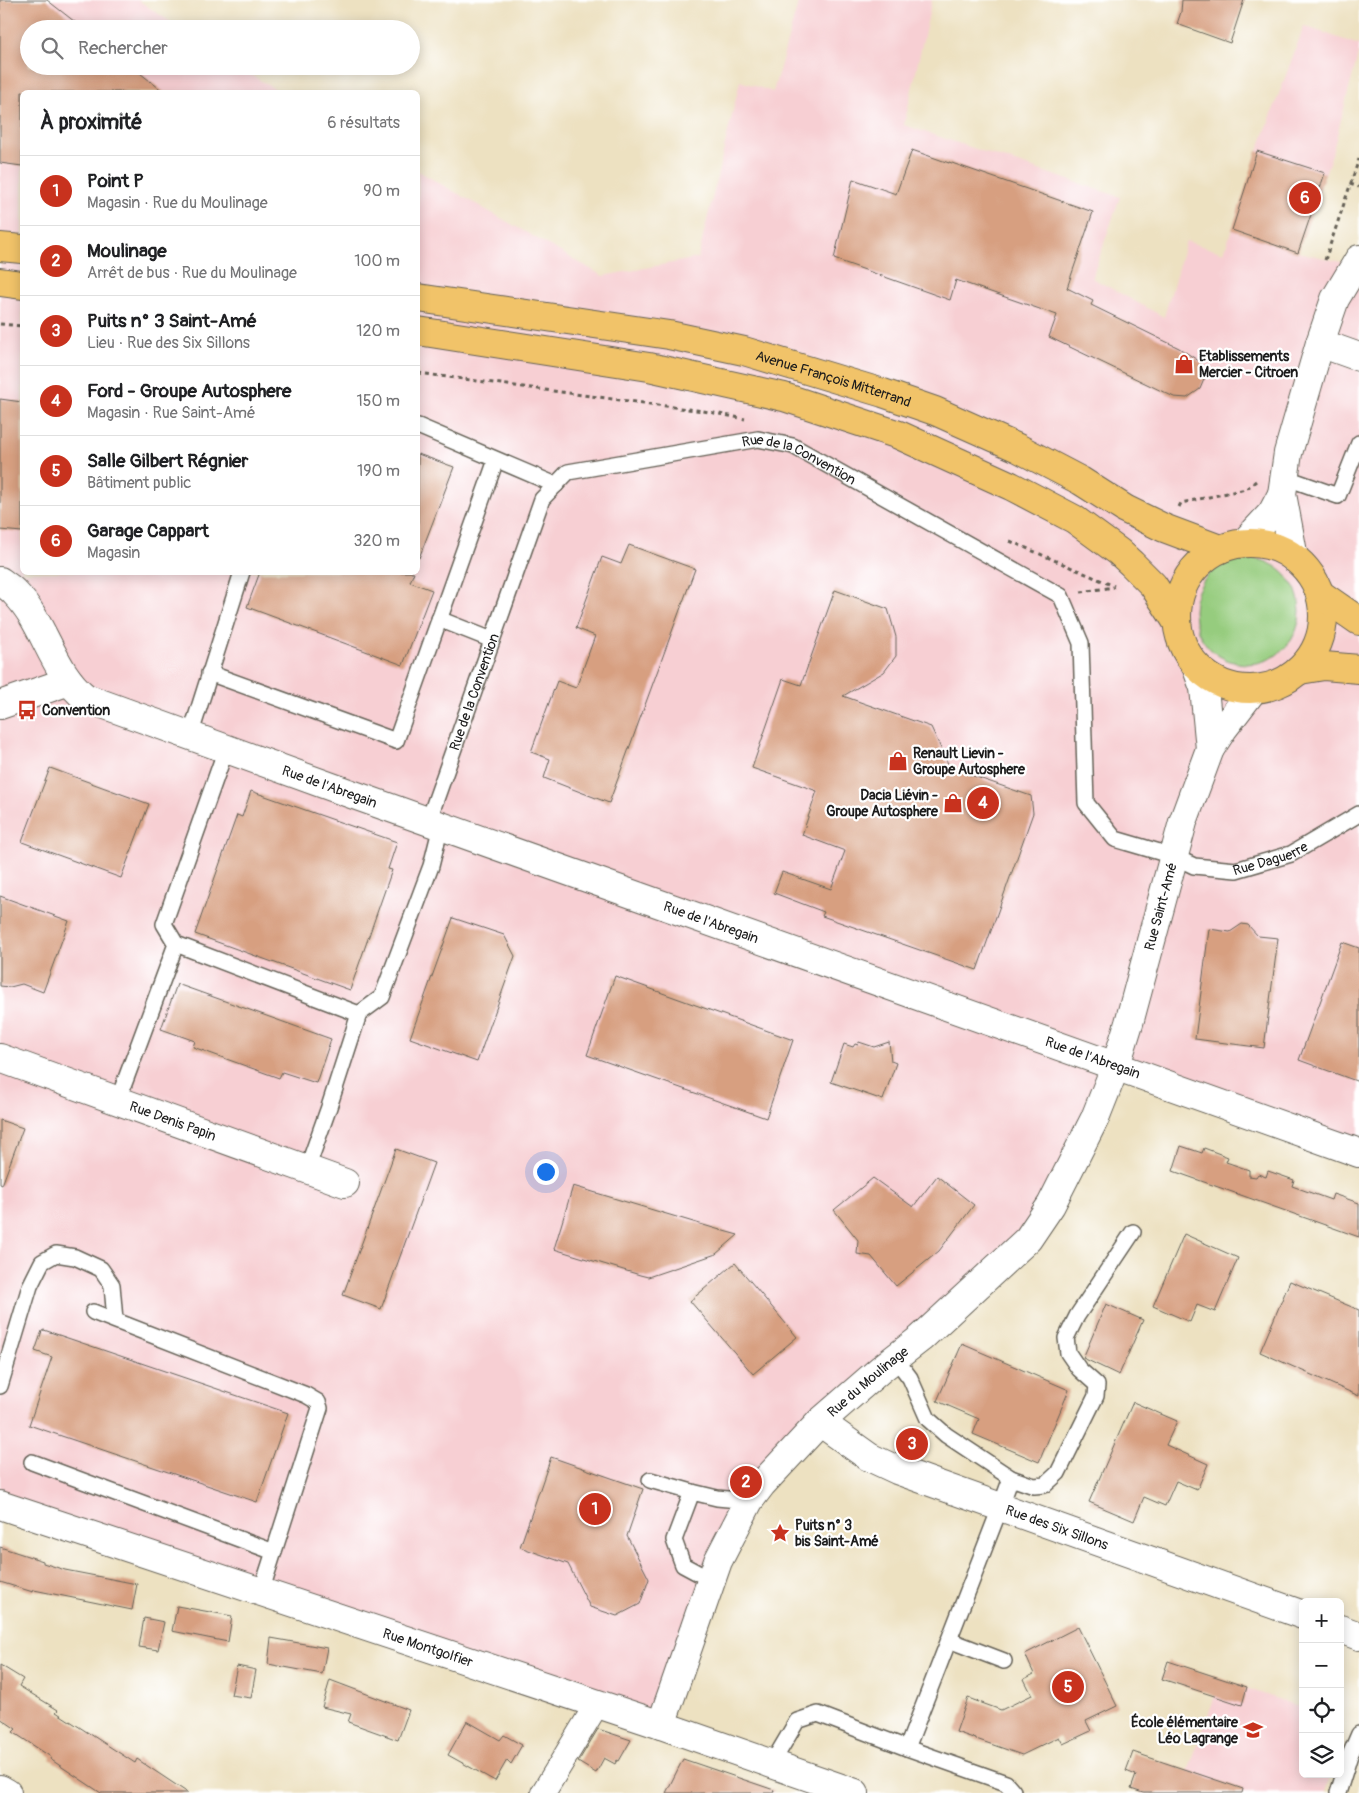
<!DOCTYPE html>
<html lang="fr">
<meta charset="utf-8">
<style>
body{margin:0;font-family:Pangolin,sans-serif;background:#f2f2f2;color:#202124}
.controls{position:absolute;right:15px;bottom:15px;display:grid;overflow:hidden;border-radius:8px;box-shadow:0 2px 12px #0003}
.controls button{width:45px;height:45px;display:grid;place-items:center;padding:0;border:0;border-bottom:1px solid #e0e0e0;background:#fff;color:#202124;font:25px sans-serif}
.you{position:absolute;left:545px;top:1171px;width:18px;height:18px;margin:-12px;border:4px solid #fff;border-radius:50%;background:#1a73e8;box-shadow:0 0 0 8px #1a73e833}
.badge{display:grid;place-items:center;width:32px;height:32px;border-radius:50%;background:#c8321e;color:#fff;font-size:16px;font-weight:700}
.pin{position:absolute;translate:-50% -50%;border:2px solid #fff;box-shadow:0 1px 5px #0006}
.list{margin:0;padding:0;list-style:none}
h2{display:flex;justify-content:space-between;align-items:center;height:65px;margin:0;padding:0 20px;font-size:21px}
h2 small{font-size:16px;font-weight:400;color:#757577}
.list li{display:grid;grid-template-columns:32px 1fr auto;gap:15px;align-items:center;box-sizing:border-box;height:70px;padding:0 20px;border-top:1px solid #e0e0e0}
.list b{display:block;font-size:19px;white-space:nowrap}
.list p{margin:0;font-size:16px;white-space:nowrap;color:#757577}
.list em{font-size:16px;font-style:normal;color:#757577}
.icon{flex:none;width:28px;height:28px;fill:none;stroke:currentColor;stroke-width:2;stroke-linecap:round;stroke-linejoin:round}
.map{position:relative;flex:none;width:1359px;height:1793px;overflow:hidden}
.search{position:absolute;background:#fff;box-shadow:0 2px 12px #0003;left:20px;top:20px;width:400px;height:55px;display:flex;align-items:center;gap:12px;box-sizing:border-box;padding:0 18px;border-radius:28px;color:#757577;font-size:19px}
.panel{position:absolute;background:#fff;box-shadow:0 2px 12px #0003;left:20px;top:90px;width:400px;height:485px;border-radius:8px}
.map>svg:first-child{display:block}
.built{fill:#f7cfd3}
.green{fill:#96cc7e;stroke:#59744d}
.building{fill:#d79f80}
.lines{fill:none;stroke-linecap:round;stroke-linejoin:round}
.service-casing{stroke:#656156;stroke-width:18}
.pedestrian-casing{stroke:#656156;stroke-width:26}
.minor-casing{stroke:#656156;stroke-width:30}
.tertiary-casing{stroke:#656156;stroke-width:30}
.primary-casing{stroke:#656156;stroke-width:30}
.path{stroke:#656156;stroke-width:3;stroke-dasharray:4 4;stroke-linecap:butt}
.service{stroke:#fff;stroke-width:15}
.pedestrian{stroke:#fff;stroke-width:24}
.minor{stroke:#fff;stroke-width:28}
.tertiary{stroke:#fff;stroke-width:28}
.primary{stroke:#f1c369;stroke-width:28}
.labels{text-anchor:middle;stroke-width:4.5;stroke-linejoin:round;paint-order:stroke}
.poi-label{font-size:14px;font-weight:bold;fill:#1c1c1c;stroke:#fff;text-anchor:start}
.street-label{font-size:14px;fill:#1c1c1c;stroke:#fff}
</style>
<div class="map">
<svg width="1359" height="1793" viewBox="0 0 1359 1793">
<rect width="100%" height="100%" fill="#fff"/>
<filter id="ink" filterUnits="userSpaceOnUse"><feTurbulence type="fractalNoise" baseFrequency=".02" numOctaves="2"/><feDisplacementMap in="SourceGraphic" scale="10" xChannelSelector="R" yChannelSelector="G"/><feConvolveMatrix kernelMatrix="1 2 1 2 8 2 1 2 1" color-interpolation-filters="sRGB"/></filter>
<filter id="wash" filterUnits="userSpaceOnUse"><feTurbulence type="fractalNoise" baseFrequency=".0096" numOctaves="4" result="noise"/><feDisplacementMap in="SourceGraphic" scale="20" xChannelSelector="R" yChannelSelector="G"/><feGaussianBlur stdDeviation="1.12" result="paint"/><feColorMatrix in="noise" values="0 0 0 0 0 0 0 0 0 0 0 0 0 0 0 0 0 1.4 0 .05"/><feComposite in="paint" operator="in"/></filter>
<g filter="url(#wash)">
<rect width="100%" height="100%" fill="#ede1c1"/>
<path class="built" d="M 0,0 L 138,0 L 181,29 L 29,29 L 29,66 L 236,66 L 280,92 L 22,92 L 22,572 L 418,572 L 418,171 L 603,276 L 698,258 L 740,81 L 773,92 L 799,0 L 932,0 L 904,125 L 1120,197 L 1092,278 L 1164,317 L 1186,241 L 1224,253 L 1258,151 L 1304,26 L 1359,45 L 1359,51 L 1332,154 L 1298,252 L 1359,266 L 1359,1153 L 1116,1065 L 1051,1204 L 762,1484 L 661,1725 L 0,1494 Z
M 1221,1679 L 1303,1708 L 1303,1774 L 1331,1774 L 1325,1793 L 1143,1793 L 1131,1789 L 1136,1775 L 1126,1771 L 1133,1752 L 1188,1771 Z"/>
<path class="green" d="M1194 611a53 53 0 1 1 106 0a53 53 0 1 1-106 0Z"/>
<g id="blocks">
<path class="building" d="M 0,0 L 47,0 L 84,29 L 29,29 L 29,66 L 131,66 L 164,92 L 22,92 L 22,166 L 0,163 Z
M 1182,0 L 1244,0 L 1230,43 L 1177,24 L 1181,12 Z
M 912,150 L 949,163 L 949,162 L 1093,212 L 1067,288 L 1093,301 L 1091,305 L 1179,348 L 1199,361 L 1204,368 L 1205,377 L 1200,389 L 1187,398 L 1174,397 L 1049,337 L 1057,315 L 956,280 L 950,300 L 834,259 L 853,179 L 896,194 Z
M 1257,151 L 1325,173 L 1298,253 L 1232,230 Z
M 0,399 L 22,402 L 22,532 L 0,530 Z
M 418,454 L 454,467 L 419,558 L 418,558 Z
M 629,545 L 695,569 L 609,803 L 544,778 L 550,759 L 531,752 L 557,681 L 576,688 L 595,636 L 576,628 L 602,557 L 621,564 Z
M 260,572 L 414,572 L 410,582 L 432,590 L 403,665 L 247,607 Z
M 835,590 L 888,609 L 896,637 L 896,656 L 884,672 L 843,696 L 931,727 L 950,768 L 1031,796 L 1033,813 L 977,970 L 822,916 L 824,912 L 774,893 L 782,872 L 831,889 L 845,851 L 802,835 L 817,791 L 752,768 L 783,679 L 801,685 Z
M 50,768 L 149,804 L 121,878 L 22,842 Z
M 251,791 L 397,842 L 388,869 L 392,870 L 350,990 L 195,934 L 237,815 L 242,817 Z
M 0,896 L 69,921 L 43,992 L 22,984 L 10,987 L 0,986 Z
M 453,918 L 504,935 L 515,956 L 477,1062 L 410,1038 Z
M 1242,924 L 1248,925 L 1258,936 L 1278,938 L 1264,1048 L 1195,1039 L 1209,929 L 1230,932 Z
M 1342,942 L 1359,948 L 1359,1082 L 1299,1060 Z
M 615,976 L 793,1040 L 766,1118 L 587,1055 Z
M 177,984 L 331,1039 L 316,1083 L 282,1072 L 279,1078 L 193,1047 L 195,1041 L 161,1029 Z
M 859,1042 L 874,1047 L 889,1042 L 891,1061 L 896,1063 L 883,1100 L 831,1082 L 844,1044 L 853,1047 L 855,1044 L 858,1045 Z
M 0,1120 L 23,1128 L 2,1185 L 0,1184 Z
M 1181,1146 L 1202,1153 L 1204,1148 L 1228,1157 L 1226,1162 L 1249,1170 L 1249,1176 L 1256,1177 L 1258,1174 L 1266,1177 L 1268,1171 L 1294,1180 L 1292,1186 L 1331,1200 L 1333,1194 L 1359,1203 L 1359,1237 L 1173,1171 Z
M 396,1149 L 434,1163 L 381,1309 L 343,1295 Z
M 937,1176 L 974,1205 L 939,1251 L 896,1286 L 871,1256 L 857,1254 L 858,1240 L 834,1210 L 873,1178 L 913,1207 Z
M 573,1186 L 720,1230 L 738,1235 L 716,1254 L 648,1277 L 640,1275 L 554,1249 Z
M 1184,1234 L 1238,1258 L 1215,1312 L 1197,1305 L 1190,1322 L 1153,1306 Z
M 735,1263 L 797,1337 L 753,1374 L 690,1301 Z
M 1290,1281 L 1359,1310 L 1359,1396 L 1260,1352 Z
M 1106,1304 L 1143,1320 L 1119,1375 L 1083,1358 Z
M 44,1330 L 288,1413 L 257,1502 L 29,1425 L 52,1357 L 35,1351 L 42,1331 Z
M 962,1344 L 1069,1390 L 1039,1462 L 973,1434 L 979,1419 L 937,1401 Z
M 1133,1402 L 1177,1421 L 1166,1445 L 1208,1464 L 1197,1490 L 1176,1481 L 1165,1506 L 1144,1497 L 1134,1521 L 1089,1502 Z
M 551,1457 L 643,1489 L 627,1536 L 649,1579 L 640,1604 L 617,1616 L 590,1607 L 568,1564 L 520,1547 Z
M 0,1547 L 43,1561 L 43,1563 L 65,1570 L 137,1584 L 132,1610 L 34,1590 L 33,1592 L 0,1582 Z
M 177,1606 L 232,1616 L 228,1642 L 172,1631 Z
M 144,1618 L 164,1622 L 158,1650 L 139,1647 Z
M 1078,1627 L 1117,1706 L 1086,1721 L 1091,1731 L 1063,1744 L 1059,1737 L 1022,1755 L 956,1732 L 968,1698 L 1001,1710 L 1032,1695 L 1024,1679 L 1034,1674 L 1025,1654 Z
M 271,1638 L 327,1648 L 322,1674 L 268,1664 Z
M 1168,1661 L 1247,1687 L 1242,1705 L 1162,1679 Z
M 0,1665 L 23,1679 L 19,1686 L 58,1710 L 56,1712 L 135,1763 L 137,1759 L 188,1793 L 101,1793 L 50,1759 L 51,1757 L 13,1732 L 16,1729 L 0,1718 Z
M 237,1666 L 256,1670 L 251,1698 L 231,1695 Z
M 330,1680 L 409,1710 L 398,1740 L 348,1722 L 351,1714 L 322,1707 Z
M 467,1721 L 500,1740 L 504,1735 L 522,1745 L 511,1764 L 507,1760 L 495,1781 L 448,1755 Z
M 598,1729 L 631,1740 L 619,1761 L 617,1760 L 615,1764 L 604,1758 L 596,1773 L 578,1762 Z
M 1133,1752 L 1243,1789 L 1242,1793 L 1143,1793 L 1131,1789 L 1136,1775 L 1126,1771 Z
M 683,1759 L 774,1790 L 773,1793 L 666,1793 Z"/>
</g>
</g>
<g filter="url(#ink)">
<use href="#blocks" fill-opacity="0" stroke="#656156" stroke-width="1"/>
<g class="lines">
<defs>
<g id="service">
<path d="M 418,426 L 556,485"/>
<path d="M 1284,477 L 1338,496 L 1359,443"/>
<path d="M 439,619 L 492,640"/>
<path d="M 209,673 L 396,741 L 496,460"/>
<path d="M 190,736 L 242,572"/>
<path d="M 226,749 L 164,924 L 176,944 L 359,1014 L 382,997 L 431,866 L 441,826"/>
<path id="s1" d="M 428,822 L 542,499 L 568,472 L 758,439 L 793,446 L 1061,596 L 1081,643 L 1086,803 L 1115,839 L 1173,856 L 1194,866 L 1236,870 L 1291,854 L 1359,814"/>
<path d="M 118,1100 L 176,944"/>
<path d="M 307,1169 L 329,1107 L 359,1014"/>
<path d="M 93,1312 L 306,1395 L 318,1402 L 320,1408 L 261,1592"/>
<path d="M 895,1358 L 910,1378 L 928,1419 L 946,1435 L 1011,1478 L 1034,1486 L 1045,1485 L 1058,1473 L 1096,1396 L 1097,1385 L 1079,1369 L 1068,1353 L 1066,1338 L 1077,1316 L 1133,1232"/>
<path d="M 0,1386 L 30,1286 L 42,1262 L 56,1254 L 75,1257 L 101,1269 L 112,1285 L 115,1320"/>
<path d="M 32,1462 L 274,1552"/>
<path d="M 650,1480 L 692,1492"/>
<path d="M 711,1580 L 683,1565 L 674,1540 L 692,1492 L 717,1498 L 749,1501"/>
<path d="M 949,1640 L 1004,1661"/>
<path d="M 907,1748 L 1000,1508 L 1011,1478"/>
<path d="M 771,1765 L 797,1721 L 818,1714 L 907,1748 L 1006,1783 L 1013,1791 L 1013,1793"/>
<path d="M 1338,1793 L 1350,1755 L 1359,1734"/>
</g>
<path id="pedestrian" d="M 543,1793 L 597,1704"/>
<g id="minor">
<path d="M 1320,343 L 1359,357"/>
<path id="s2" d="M 0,581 C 5,585 11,588 15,593 C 45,623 52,672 86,698 C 509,853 935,999 1359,1153"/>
<path d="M 0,705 L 69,681"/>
<path id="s3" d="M 0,1058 L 345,1183"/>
<path id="s4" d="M 820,1422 L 869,1457 L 897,1470 L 1303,1615"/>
<path d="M 1340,1629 L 1359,1636"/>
<path d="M 0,1789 L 7,1793"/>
</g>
<g id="tertiary">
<path d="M 1244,543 L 1272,513 L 1282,494"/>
<path d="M 1294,558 L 1282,494 L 1288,453 L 1320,343 L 1335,299 L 1359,259"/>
<path d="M 1196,666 L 1204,688 L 1210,749"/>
<path id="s5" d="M 0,1505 L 661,1725 L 855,1793"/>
<path id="s6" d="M 661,1725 L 718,1561 L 749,1501 L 762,1484 L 820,1422 L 881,1369 L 921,1338 L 1028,1239 L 1051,1205 L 1095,1118 L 1116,1065 L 1129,1023 L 1183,822 L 1210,749 L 1223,729 L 1253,690"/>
</g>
<g id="primary">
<path d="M 0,247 L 22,249"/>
<path d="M 0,282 L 22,285"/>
<path id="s7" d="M 418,298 L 669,335 L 744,351 L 883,393 L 935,411 L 1018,448 L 1081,481 L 1125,509 L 1164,528 L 1220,549"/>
<path d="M 418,331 L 649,367 L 784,397 L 899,435 L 1011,486 L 1074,519 L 1119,552 L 1132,564 L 1153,585 L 1177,622"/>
<circle cx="1250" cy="616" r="73"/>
<path d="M 1320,594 L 1359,621"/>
<path d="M 1300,670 L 1324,666 L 1359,669"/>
</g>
</defs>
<use href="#service" class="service-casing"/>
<use href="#pedestrian" class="pedestrian-casing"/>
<use href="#minor" class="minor-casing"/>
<use href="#tertiary" class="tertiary-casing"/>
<use href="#primary" class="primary-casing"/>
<path class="path" d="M 1350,184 L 1359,187
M 1325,260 L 1359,159
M 0,324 L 22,326
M 418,373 L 703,411 L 745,419
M 1179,507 L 1181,503 L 1246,489 L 1256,481
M 1010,541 L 1114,586
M 1081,592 L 1114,587"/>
<use href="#service" class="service"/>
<use href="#pedestrian" class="pedestrian"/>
<use href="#minor" class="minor"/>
<use href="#tertiary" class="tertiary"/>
<use href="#primary" class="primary"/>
</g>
</g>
<defs>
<symbol id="shop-bare" viewBox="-9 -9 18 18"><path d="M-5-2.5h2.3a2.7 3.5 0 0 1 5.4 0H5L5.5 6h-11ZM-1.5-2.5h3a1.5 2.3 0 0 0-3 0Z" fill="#c8321e" stroke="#fff" stroke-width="2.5" paint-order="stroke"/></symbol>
<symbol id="bus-bare" viewBox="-9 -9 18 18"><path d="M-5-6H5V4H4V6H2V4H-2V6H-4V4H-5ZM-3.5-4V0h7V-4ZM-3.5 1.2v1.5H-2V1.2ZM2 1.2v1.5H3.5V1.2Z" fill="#c8321e" stroke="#fff" stroke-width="2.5" paint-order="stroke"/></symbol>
<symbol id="sight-bare" viewBox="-9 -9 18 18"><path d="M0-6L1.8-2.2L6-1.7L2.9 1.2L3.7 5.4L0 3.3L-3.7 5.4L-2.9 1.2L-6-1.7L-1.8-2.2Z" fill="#c8321e" stroke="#fff" stroke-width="2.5" paint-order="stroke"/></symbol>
<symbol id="school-bare" viewBox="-9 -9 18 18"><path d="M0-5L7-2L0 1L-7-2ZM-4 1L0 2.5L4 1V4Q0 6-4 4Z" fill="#c8321e" stroke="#fff" stroke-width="2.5" paint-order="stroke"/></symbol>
</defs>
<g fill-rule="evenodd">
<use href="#shop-bare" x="1170" y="350" width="28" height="28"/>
<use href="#bus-bare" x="13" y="696" width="28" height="28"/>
<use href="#shop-bare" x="884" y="747" width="28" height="28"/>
<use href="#shop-bare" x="939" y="789" width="28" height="28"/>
<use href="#sight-bare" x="766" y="1519" width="28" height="28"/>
<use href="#school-bare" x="1239" y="1716" width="28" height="28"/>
</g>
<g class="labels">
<g class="poi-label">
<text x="1199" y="361">Etablissements<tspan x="1199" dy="16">Mercier - Citroen</tspan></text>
<text x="42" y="715">Convention</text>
<text x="913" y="758">Renault Lievin -<tspan x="913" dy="16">Groupe Autosphere</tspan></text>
<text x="938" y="800" text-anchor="end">Dacia Liévin -<tspan x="938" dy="16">Groupe Autosphere</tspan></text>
<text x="795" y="1530">Puits n° 3<tspan x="795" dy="16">bis Saint-Amé</tspan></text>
<text x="1238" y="1727" text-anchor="end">École élémentaire<tspan x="1238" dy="16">Léo Lagrange</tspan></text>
</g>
<g class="street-label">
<text dy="5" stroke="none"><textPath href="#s7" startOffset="424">Avenue François Mitterrand</textPath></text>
<text dy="5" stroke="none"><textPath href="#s1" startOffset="618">Rue de la Convention</textPath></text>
<text dy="5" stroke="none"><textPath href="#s1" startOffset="138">Rue de la Convention</textPath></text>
<text dy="5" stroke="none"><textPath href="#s2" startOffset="406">Rue de l'Abregain</textPath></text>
<text dy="5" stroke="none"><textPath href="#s1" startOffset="1335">Rue Daguerre</textPath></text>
<text dy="5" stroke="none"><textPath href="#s6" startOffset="985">Rue Saint-Amé</textPath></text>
<text dy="5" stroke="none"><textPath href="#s2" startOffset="811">Rue de l'Abregain</textPath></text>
<text dy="5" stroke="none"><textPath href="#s2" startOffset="1216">Rue de l'Abregain</textPath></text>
<text dy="5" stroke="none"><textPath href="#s3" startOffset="184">Rue Denis Papin</textPath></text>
<text dy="5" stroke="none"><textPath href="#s6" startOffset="410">Rue du Moulinage</textPath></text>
<text dy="5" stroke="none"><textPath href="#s4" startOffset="261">Rue des Six Sillons</textPath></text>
<text dy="5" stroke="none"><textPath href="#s5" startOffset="451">Rue Montgolfier</textPath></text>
</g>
</g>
</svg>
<div class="controls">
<button>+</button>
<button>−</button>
<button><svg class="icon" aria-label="locate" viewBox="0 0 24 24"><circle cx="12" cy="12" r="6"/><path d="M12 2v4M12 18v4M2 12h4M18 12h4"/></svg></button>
<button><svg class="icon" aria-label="layers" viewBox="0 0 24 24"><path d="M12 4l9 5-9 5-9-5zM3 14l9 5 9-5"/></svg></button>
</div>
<div class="you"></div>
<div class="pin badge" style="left:595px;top:1509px">1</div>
<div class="pin badge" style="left:746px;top:1482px">2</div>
<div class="pin badge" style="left:912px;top:1444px">3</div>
<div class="pin badge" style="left:983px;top:803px">4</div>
<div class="pin badge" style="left:1068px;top:1687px">5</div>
<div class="pin badge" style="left:1305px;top:198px">6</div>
<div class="search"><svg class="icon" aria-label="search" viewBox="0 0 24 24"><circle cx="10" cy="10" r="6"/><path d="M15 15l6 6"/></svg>Rechercher</div>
<section class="panel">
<h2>À proximité<small>6 résultats</small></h2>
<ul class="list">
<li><span class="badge">1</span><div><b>Point P</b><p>Magasin · Rue du Moulinage</p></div><em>90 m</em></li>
<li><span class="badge">2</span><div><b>Moulinage</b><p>Arrêt de bus · Rue du Moulinage</p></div><em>100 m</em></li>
<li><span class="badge">3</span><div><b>Puits n° 3 Saint-Amé</b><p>Lieu · Rue des Six Sillons</p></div><em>120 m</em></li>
<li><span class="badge">4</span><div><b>Ford - Groupe Autosphere</b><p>Magasin · Rue Saint-Amé</p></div><em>150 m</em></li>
<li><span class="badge">5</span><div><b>Salle Gilbert Régnier</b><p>Bâtiment public</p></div><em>190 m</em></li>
<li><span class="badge">6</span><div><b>Garage Cappart</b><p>Magasin</p></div><em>320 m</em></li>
</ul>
</section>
</div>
